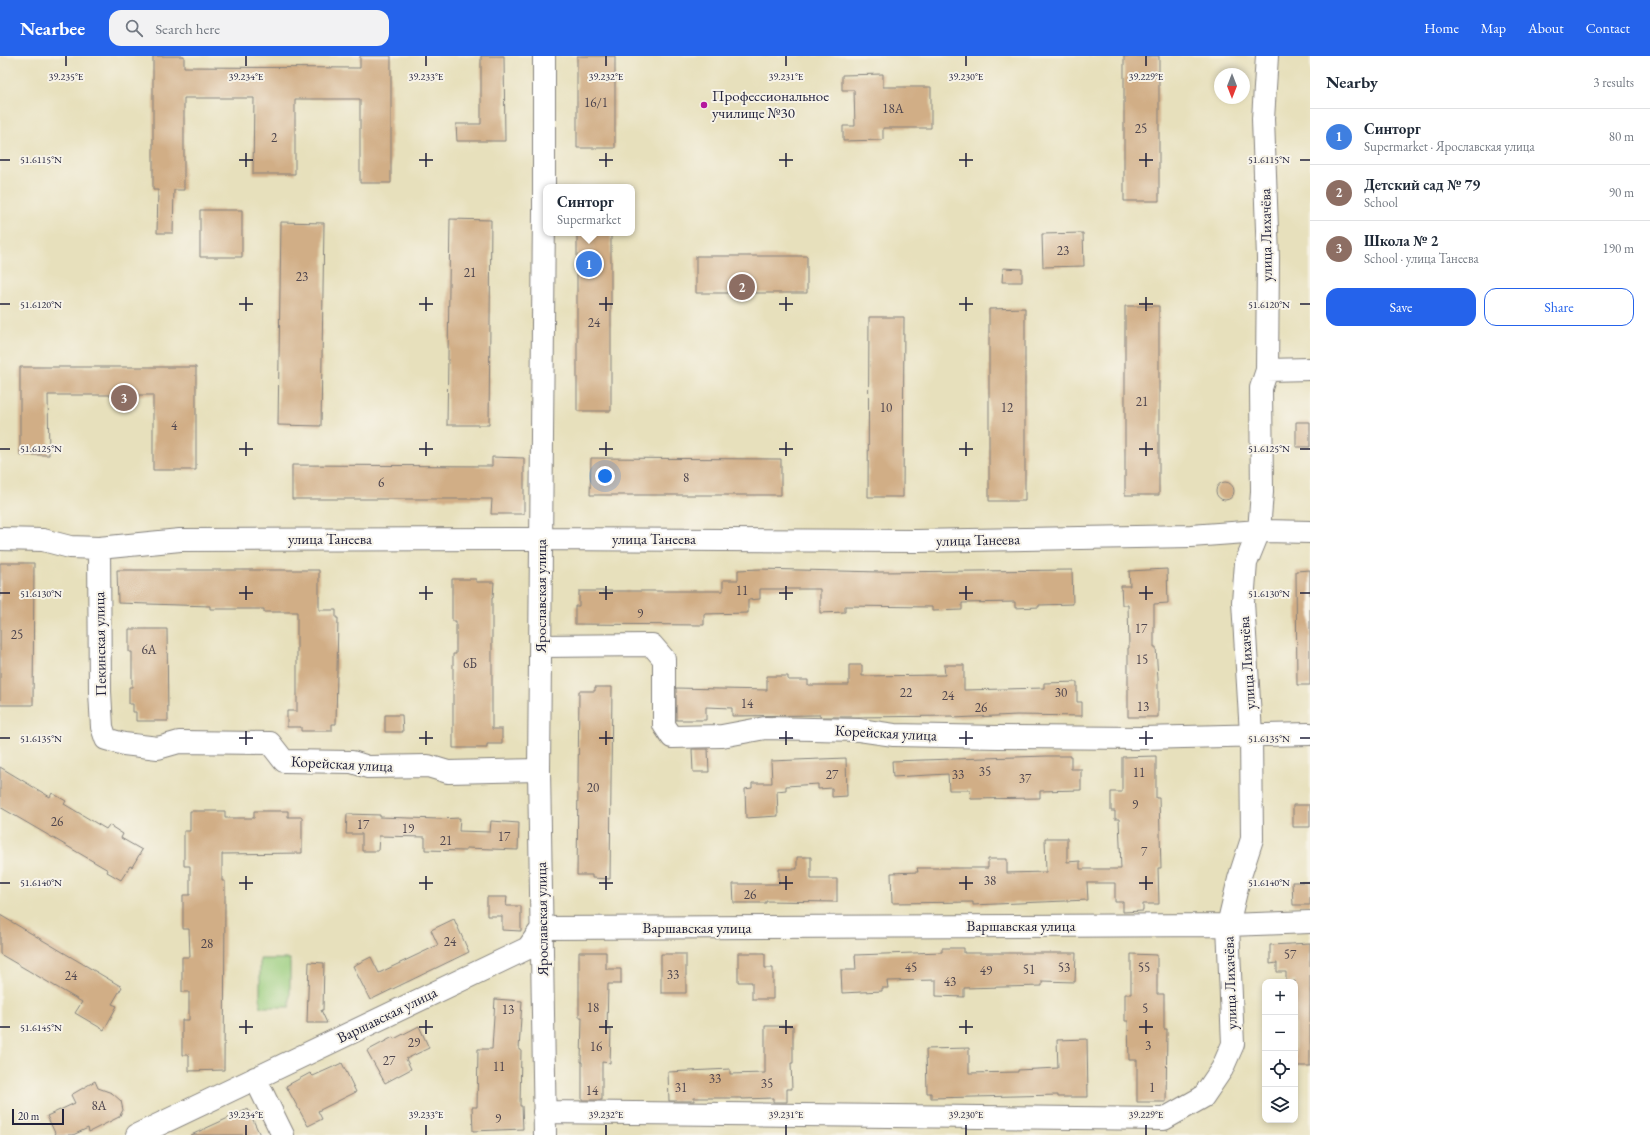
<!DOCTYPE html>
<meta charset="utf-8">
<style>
body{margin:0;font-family:"EB Garamond",serif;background:#f2f2f3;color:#1f2937}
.controls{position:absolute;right:12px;bottom:12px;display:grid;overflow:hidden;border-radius:8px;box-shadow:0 2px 6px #0003}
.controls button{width:36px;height:36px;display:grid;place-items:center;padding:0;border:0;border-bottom:1px solid #e0e1e3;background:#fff;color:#1f2937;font:20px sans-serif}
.compass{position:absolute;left:1214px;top:12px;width:36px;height:36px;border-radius:50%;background:#fff;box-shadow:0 2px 6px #0003;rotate:180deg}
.scale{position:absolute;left:12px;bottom:10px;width:52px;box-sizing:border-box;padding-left:4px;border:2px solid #22223b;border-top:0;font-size:11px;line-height:14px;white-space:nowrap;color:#22223b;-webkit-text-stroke:3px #f7f3e8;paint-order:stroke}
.you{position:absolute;left:605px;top:420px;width:14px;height:14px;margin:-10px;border:3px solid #fff;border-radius:50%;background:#1a73e8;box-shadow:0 0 0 6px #1a73e833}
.badge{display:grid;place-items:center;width:26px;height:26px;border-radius:50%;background:#2563eb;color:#fff;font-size:13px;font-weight:700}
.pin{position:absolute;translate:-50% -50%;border:2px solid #fff;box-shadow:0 1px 4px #0006}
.popup{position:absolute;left:543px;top:128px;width:92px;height:52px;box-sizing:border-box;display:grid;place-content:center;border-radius:8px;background:#fff;filter:drop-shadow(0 1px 3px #0005);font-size:13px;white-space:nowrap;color:#747a83}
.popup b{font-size:15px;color:#1f2937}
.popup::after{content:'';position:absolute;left:50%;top:100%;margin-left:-8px;border:8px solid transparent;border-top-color:#fff}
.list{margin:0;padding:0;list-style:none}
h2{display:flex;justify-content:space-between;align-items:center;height:52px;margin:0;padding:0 16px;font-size:17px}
h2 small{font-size:13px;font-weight:400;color:#747a83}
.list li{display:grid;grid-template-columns:26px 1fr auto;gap:12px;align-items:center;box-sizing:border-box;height:56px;padding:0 16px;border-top:1px solid #e0e1e3}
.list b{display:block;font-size:15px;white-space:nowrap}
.list p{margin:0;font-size:13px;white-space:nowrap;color:#747a83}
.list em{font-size:13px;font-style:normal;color:#747a83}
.actions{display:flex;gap:8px;padding:12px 16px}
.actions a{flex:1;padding:9px 0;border:1px solid #2563eb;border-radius:12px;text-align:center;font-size:14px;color:#2563eb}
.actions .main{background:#2563eb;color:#fff}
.icon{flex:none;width:22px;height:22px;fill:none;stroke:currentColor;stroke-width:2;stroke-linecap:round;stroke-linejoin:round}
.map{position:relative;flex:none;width:1310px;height:1079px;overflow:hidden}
header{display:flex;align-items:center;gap:24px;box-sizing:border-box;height:56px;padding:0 20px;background:#2563eb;color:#fff}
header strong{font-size:19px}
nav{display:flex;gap:22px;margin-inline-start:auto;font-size:14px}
.search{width:280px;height:36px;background:#f2f2f3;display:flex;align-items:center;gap:10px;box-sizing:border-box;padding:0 14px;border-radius:12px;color:#747a83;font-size:15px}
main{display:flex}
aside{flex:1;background:#fff}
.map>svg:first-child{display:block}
.green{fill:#9bce7f;stroke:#5e785d}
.building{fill:#d1ae86}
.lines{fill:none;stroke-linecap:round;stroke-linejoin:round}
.minor-casing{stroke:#84817c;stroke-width:24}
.minor{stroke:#fff;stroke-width:22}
.ticks{fill:none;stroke:#22223b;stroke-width:1.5}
.poi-dot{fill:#b5179e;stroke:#f7f3e8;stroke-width:1.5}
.labels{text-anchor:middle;stroke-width:4;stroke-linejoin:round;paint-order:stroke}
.number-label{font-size:13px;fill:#4e454e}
.poi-label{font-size:15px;fill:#22223b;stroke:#f7f3e8;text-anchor:start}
.street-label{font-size:15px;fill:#22223b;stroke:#f7f3e8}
.ticks-label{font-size:10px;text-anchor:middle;fill:#22223b;stroke:#f7f3e8;stroke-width:4;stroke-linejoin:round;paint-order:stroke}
</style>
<header>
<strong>Nearbee</strong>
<div class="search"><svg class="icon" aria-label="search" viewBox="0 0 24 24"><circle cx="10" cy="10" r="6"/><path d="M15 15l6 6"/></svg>Search here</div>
<nav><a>Home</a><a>Map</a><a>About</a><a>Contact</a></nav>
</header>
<main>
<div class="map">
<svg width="1310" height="1079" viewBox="0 0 1310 1079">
<rect width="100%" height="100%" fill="#f7f3e8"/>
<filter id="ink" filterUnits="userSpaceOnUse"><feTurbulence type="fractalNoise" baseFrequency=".025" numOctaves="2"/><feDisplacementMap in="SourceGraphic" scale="8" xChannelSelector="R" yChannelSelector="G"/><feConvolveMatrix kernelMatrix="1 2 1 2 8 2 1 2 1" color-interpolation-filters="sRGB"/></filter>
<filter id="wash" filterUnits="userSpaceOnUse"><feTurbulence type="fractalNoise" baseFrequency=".012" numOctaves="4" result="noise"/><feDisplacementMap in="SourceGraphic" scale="16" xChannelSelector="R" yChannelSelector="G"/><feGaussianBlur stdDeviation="0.9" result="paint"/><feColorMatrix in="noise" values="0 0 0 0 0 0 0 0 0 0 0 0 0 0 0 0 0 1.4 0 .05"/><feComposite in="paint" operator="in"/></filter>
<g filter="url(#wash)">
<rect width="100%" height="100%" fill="#e7e0bc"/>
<path class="green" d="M 260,903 L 290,903 L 290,951 L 260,951 Z"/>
<g id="blocks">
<path class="building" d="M 153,0 L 184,0 L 184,11 L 360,12 L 360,0 L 391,0 L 391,127 L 360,127 L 360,43 L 295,43 L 295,118 L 253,118 L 254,42 L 184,42 L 184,134 L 174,134 L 173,177 L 157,177 L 158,134 L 153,134 Z
M 481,0 L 504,0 L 505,85 L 457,85 L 456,68 L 481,68 Z
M 577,0 L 615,0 L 615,92 L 577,92 Z
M 1124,0 L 1159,0 L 1159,145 L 1124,145 Z
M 883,18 L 883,31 L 931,31 L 931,72 L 883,72 L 883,84 L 843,85 L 843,70 L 855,70 L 854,34 L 842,34 L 842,19 Z
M 200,154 L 242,154 L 242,201 L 200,201 Z
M 450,163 L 491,164 L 489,369 L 447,369 Z
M 281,166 L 324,167 L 321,370 L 278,369 Z
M 577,177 L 611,177 L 611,355 L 577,355 Z
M 1083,177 L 1084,210 L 1043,211 L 1042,178 Z
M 696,200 L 807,200 L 807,237 L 696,237 Z
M 1003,212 L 1022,213 L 1022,226 L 1002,226 Z
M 1125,250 L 1159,250 L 1159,439 L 1125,439 Z
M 1025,252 L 1025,445 L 989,445 L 989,253 Z
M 869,261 L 904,261 L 903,441 L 868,441 Z
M 20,311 L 196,311 L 196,414 L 153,414 L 153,339 L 48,339 L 49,399 L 20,399 Z
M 1296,366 L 1310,366 L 1310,391 L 1296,391 Z
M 492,401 L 524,402 L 524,458 L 491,458 L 492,443 L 292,443 L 292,409 L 492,410 Z
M 591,402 L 781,403 L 781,439 L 590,439 Z
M1216 435a9 9 0 1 1 18 0a9 9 0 1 1-18 0Z
M 0,507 L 34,507 L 33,649 L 0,649 Z
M 760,513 L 880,516 L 1072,514 L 1073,548 L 1039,549 L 1039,551 L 1015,552 L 1015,546 L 962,547 L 962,554 L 932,555 L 932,551 L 845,550 L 845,556 L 820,557 L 820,533 L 760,533 L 760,543 L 748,544 L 748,557 L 704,558 L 704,569 L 575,568 L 575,550 L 579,550 L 579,535 L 723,535 L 723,524 L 738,524 L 738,514 Z
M 1167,513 L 1168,547 L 1154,548 L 1154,591 L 1156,591 L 1158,623 L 1158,661 L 1128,661 L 1128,592 L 1129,592 L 1128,549 L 1122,549 L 1121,530 L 1130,530 L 1129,515 Z
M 117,514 L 319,514 L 319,554 L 336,554 L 336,562 L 338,562 L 336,668 L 332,668 L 332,675 L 301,675 L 301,671 L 287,671 L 287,655 L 297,655 L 297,556 L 264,556 L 264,553 L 210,553 L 210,550 L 118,547 Z
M 1310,514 L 1310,629 L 1297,629 L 1296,515 Z
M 452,523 L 476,523 L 476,526 L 494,526 L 493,542 L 492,542 L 492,673 L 502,673 L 502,688 L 487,688 L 487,692 L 453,692 L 453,598 L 456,598 L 456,565 L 452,565 Z
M 129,573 L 167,573 L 168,665 L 136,665 L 136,656 L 133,656 L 133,648 L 129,648 L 129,631 L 132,631 L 132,596 L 129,596 Z
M 849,609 L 862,609 L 862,620 L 945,619 L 944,609 L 964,609 L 964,634 L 1044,632 L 1044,627 L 1077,626 L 1077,646 L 1082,646 L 1082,660 L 1017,659 L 953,662 L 953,660 L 857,661 L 820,661 L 820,659 L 732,660 L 732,652 L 706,651 L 706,664 L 676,664 L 676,632 L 767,634 L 767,620 L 788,620 L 788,624 L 808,624 L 808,629 L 849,629 Z
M 595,631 L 612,631 L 610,823 L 592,822 L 592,819 L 577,819 L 579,635 L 595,635 Z
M 385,659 L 402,659 L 403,676 L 385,676 Z
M 692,693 L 708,693 L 709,716 L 693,716 Z
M 1047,700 L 1071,700 L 1071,713 L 1081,713 L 1081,734 L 1040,735 L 1040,742 L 971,743 L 970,734 L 949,734 L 948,718 L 893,721 L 892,705 Z
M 1156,700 L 1156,742 L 1159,742 L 1161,812 L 1158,812 L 1159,848 L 1143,848 L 1143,855 L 1123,856 L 1123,846 L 1115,846 L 1115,827 L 1087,827 L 1088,844 L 973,849 L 973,846 L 892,847 L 891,817 L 918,816 L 917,812 L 988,812 L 988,803 L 1007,803 L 1007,817 L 1046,816 L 1045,782 L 1067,782 L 1067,806 L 1080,805 L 1080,813 L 1121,813 L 1119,763 L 1115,763 L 1115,755 L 1111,755 L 1111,736 L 1122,736 L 1122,701 Z
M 846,702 L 847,740 L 832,741 L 832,732 L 818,733 L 818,728 L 786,730 L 786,734 L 777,735 L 778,760 L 746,762 L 745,733 L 752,732 L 752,727 L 772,727 L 771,705 Z
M 0,711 L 50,741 L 52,737 L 66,745 L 64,748 L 106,773 L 109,769 L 123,778 L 121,782 L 142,794 L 132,811 L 130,810 L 121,824 L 107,816 L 108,814 L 0,751 Z
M 1293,749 L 1310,749 L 1310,771 L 1293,771 Z
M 190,755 L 225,755 L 225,762 L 254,762 L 254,755 L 288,755 L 288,761 L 302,761 L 302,797 L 222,798 L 222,825 L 225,825 L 225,845 L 224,1014 L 189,1015 L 189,999 L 182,999 L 182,964 L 189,964 L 189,936 L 182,936 L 182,901 L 190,901 L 189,873 L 183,873 L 183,839 L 190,839 L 190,810 L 184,810 L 184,775 L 190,775 Z
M 347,758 L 380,759 L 380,761 L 438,763 L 460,762 L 459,775 L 490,776 L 491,765 L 519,767 L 518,794 L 466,792 L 466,795 L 425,794 L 425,781 L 379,780 L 378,795 L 362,795 L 362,778 L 346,778 Z
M 797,801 L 811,801 L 811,823 L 837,823 L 837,846 L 766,845 L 766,847 L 734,847 L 733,828 L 779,828 L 779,813 L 797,813 Z
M 1292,826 L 1310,826 L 1310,849 L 1293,849 Z
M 487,841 L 507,841 L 506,850 L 521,850 L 521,875 L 502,874 L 502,860 L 487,860 Z
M 0,859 L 122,931 L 112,948 L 117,950 L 104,974 L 75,957 L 82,946 L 0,898 Z
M 454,863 L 469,896 L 370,944 L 353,910 L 371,901 L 379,917 L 438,889 L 431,874 Z
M 1310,887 L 1310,1010 L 1295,1010 L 1295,925 L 1286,926 L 1286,916 L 1277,916 L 1277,907 L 1270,908 L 1270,889 Z
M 942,892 L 964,892 L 964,897 L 1076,897 L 1075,926 L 1042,925 L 1042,930 L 964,932 L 964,941 L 936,940 L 936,924 L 887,925 L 888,932 L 882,932 L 882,935 L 842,937 L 841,914 L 856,914 L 855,899 L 942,896 Z
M 579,896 L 606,896 L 606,913 L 621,913 L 621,928 L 608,928 L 607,974 L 611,974 L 610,1007 L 602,1006 L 602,1044 L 582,1044 L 582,1006 L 581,1006 L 582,961 L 579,961 Z
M 738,897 L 765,897 L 765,912 L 773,912 L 773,943 L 752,943 L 752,926 L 738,926 Z
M 661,898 L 686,898 L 686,937 L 661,937 Z
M 1131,898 L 1157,899 L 1157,938 L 1164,938 L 1164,973 L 1167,973 L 1166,1046 L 1137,1046 L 1137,1004 L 1129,1004 L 1128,965 L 1125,965 L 1125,938 L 1131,938 Z
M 309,906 L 324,907 L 323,954 L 321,954 L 327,967 L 307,967 Z
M 495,943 L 522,945 L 519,994 L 521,994 L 520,1050 L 522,1050 L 523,1073 L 473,1075 L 472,1051 L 477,1051 L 478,993 L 492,993 Z
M 419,970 L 429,992 L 406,1003 L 411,1013 L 385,1027 L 367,995 L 393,981 L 394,983 Z
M 765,970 L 793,970 L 793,1007 L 791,1007 L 792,1033 L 787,1033 L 787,1046 L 773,1046 L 773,1042 L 742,1043 L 742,1042 L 694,1042 L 694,1045 L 669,1045 L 668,1016 L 730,1013 L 730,1018 L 765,1017 Z
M 1087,983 L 1088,1041 L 1058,1041 L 1058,1039 L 931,1042 L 931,1037 L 927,1037 L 926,993 L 969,992 L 969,1017 L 1018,1016 L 1018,1014 L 1058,1012 L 1057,984 Z
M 342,1007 L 356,1036 L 318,1055 L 322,1063 L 308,1070 L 286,1030 L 310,1017 L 313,1020 Z
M 95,1025 L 98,1032 L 112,1037 L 121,1045 L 123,1054 L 119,1061 L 89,1076 L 88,1072 L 73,1079 L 56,1079 L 47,1060 L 75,1047 L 71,1039 Z
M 248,1053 L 260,1079 L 191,1079 Z"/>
</g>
</g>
<g filter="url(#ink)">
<use href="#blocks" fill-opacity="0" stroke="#84817c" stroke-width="1"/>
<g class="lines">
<defs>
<path id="minor" d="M 544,0 L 544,156 L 539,714 L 545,1079
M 1267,314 L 1310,313
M 0,483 L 43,484 L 70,491 L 99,492 L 180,484 L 541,483 L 917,485 L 1191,480 L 1259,475 L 1310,476
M 99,492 L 100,636 L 102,671 L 106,683 L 124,688 L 158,692 L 179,686 L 270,687 L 284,705 L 352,706 L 368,711 L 428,710 L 448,716 L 539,714
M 541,590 L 652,589 L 664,603 L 664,669 L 672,681 L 722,680 L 765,672 L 859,674 L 894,679 L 998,681 L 1142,682 L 1310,678
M 255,1022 L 283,1079
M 544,1056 L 1164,1063 L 1203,1041 L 1222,1013 L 1233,988 L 1228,869 L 1239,823 L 1252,783 L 1251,678 L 1243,546 L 1246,507 L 1259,475 L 1262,436 L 1261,332 L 1267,314 L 1268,202 L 1263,63 L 1267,0
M 137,1079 L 528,892 L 542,872 L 1228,869 L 1310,866"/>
</defs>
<use href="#minor" class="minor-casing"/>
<use href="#minor" class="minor"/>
</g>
</g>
<path class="ticks" d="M 66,0 L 66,10M 246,0 L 246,10M 426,0 L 426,10M 606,0 L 606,10M 786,0 L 786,10M 966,0 L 966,10M 1146,0 L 1146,10M 246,97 L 246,111M 426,97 L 426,111M 606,97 L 606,111M 786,97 L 786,111M 966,97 L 966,111M 1146,97 L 1146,111M 0,104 L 10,104M 239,104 L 253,104M 419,104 L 433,104M 599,104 L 613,104M 779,104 L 793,104M 959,104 L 973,104M 1139,104 L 1153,104M 1300,104 L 1310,104M 246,241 L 246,255M 426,241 L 426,255M 606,241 L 606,255M 786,241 L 786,255M 966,241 L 966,255M 1146,241 L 1146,255M 0,248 L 10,248M 239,248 L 253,248M 419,248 L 433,248M 599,248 L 613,248M 779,248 L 793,248M 959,248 L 973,248M 1139,248 L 1153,248M 1300,248 L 1310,248M 246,386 L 246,400M 426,386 L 426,400M 606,386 L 606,400M 786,386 L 786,400M 966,386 L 966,400M 1146,386 L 1146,400M 0,393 L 10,393M 239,393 L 253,393M 419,393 L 433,393M 599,393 L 613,393M 779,393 L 793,393M 959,393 L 973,393M 1139,393 L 1153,393M 1300,393 L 1310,393M 246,530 L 246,544M 426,530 L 426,544M 606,530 L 606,544M 786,530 L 786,544M 966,530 L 966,544M 1146,530 L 1146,544M 0,537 L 10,537M 239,537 L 253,537M 419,537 L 433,537M 599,537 L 613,537M 779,537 L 793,537M 959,537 L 973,537M 1139,537 L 1153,537M 1300,537 L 1310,537M 246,675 L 246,689M 426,675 L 426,689M 606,675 L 606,689M 786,675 L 786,689M 966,675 L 966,689M 1146,675 L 1146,689M 0,682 L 10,682M 239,682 L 253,682M 419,682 L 433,682M 599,682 L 613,682M 779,682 L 793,682M 959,682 L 973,682M 1139,682 L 1153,682M 1300,682 L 1310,682M 246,820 L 246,834M 426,820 L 426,834M 606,820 L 606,834M 786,820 L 786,834M 966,820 L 966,834M 1146,820 L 1146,834M 0,827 L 10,827M 239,827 L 253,827M 419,827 L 433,827M 599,827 L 613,827M 779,827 L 793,827M 959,827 L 973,827M 1139,827 L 1153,827M 1300,827 L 1310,827M 246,964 L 246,978M 426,964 L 426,978M 606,964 L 606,978M 786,964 L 786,978M 966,964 L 966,978M 1146,964 L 1146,978M 0,971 L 10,971M 239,971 L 253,971M 419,971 L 433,971M 599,971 L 613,971M 779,971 L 793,971M 959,971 L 973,971M 1139,971 L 1153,971M 246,1069 L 246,1079M 426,1069 L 426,1079M 606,1069 L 606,1079M 786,1069 L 786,1079M 966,1069 L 966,1079M 1146,1069 L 1146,1079"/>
<circle class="poi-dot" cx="704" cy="49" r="4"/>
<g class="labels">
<g class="number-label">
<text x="596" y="51">16/1</text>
<text x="893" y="57">18А</text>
<text x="1141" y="77">25</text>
<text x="274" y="86">2</text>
<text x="1063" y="199">23</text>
<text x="470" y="221">21</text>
<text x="302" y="225">23</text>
<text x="594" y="271">24</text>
<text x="1142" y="350">21</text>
<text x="886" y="356">10</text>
<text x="1007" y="356">12</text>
<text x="174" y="374">4</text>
<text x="686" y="426">8</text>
<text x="381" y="431">6</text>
<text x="742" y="539">11</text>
<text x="640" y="562">9</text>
<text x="1141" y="577">17</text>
<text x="17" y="583">25</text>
<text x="149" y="598">6А</text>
<text x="1142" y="608">15</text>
<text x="470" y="612">6Б</text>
<text x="906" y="641">22</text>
<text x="1061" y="641">30</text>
<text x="948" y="644">24</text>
<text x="747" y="652">14</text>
<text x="1143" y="655">13</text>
<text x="981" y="656">26</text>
<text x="985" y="720">35</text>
<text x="1139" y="721">11</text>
<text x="832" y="723">27</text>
<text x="958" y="723">33</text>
<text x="1025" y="727">37</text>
<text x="593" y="736">20</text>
<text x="1135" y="753">9</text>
<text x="57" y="770">26</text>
<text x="363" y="773">17</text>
<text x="408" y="777">19</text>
<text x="504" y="785">17</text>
<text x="446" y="789">21</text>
<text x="1144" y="800">7</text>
<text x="990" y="829">38</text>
<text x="750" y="843">26</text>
<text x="450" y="890">24</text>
<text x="207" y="892">28</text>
<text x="1290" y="903">57</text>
<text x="911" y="916">45</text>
<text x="1064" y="916">53</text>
<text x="1144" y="916">55</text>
<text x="1029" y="918">51</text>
<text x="986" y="919">49</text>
<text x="673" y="923">33</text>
<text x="71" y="924">24</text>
<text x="950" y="930">43</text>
<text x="593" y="956">18</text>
<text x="1145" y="957">5</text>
<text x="508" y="958">13</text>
<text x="414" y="991">29</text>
<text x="1148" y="994">3</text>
<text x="596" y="995">16</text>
<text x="389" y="1009">27</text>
<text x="499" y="1015">11</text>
<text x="715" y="1027">33</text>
<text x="767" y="1032">35</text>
<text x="681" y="1036">31</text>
<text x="1152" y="1036">1</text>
<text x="592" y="1039">14</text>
<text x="99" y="1054">8А</text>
<text x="498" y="1067">9</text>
</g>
<g class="poi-label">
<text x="712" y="45">Профессиональное<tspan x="712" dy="17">училище №30</tspan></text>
</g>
<g class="street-label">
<text transform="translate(1266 179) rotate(-91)" y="5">улица Лихачёва</text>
<text x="330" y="488">улица Танеева</text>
<text x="654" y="488">улица Танеева</text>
<text transform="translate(978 484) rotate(-1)" y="5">улица Танеева</text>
<text transform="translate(541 540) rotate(-90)" y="5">Ярославская улица</text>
<text transform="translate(100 588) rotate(-91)" y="5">Пекинская улица</text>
<text transform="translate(1247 607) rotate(-94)" y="5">улица Лихачёва</text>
<text transform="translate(886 677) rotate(3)" y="5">Корейская улица</text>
<text transform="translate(342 708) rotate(3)" y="5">Корейская улица</text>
<text transform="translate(542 863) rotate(-91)" y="5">Ярославская улица</text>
<text x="1021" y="875">Варшавская улица</text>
<text x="697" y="877">Варшавская улица</text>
<text transform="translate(1230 927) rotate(-92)" y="5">улица Лихачёва</text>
<text transform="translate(387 959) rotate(-26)" y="5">Варшавская улица</text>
</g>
</g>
<g class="ticks-label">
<text x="66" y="24">39.235°E</text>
<text x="246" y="24">39.234°E</text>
<text x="426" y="24">39.233°E</text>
<text x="606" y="24">39.232°E</text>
<text x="786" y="24">39.231°E</text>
<text x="966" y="24">39.230°E</text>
<text x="1146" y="24">39.229°E</text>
<text x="1269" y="107">51.6115°N</text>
<text x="41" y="107">51.6115°N</text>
<text x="1269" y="252">51.6120°N</text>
<text x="41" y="252">51.6120°N</text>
<text x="1269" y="396">51.6125°N</text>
<text x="41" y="396">51.6125°N</text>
<text x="1269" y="541">51.6130°N</text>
<text x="41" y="541">51.6130°N</text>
<text x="1269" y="686">51.6135°N</text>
<text x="41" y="686">51.6135°N</text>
<text x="1269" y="830">51.6140°N</text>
<text x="41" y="830">51.6140°N</text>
<text x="41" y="975">51.6145°N</text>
<text x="246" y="1062">39.234°E</text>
<text x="426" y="1062">39.233°E</text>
<text x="606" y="1062">39.232°E</text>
<text x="786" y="1062">39.231°E</text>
<text x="966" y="1062">39.230°E</text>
<text x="1146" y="1062">39.229°E</text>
</g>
</svg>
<div class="controls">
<button>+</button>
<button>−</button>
<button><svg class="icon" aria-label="locate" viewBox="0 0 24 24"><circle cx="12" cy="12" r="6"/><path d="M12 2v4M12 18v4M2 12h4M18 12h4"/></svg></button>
<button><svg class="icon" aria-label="layers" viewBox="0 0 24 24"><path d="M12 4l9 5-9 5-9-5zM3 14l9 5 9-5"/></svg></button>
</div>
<svg class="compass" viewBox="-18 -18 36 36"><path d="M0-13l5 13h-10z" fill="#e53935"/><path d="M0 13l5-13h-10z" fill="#747a83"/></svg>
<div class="scale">20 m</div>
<div class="you"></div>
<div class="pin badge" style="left:589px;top:208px;background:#3f7fe0">1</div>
<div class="popup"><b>Синторг</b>Supermarket</div>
<div class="pin badge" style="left:742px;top:231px;background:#8d6e63">2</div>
<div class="pin badge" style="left:124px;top:342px;background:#8d6e63">3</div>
</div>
<aside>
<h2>Nearby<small>3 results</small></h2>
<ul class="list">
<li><span class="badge" style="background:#3f7fe0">1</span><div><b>Синторг</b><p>Supermarket · Ярославская улица</p></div><em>80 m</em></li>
<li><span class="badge" style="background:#8d6e63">2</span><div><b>Детский сад № 79</b><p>School</p></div><em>90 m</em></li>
<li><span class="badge" style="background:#8d6e63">3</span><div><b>Школа № 2</b><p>School · улица Танеева</p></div><em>190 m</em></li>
</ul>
<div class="actions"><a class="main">Save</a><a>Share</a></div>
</aside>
</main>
